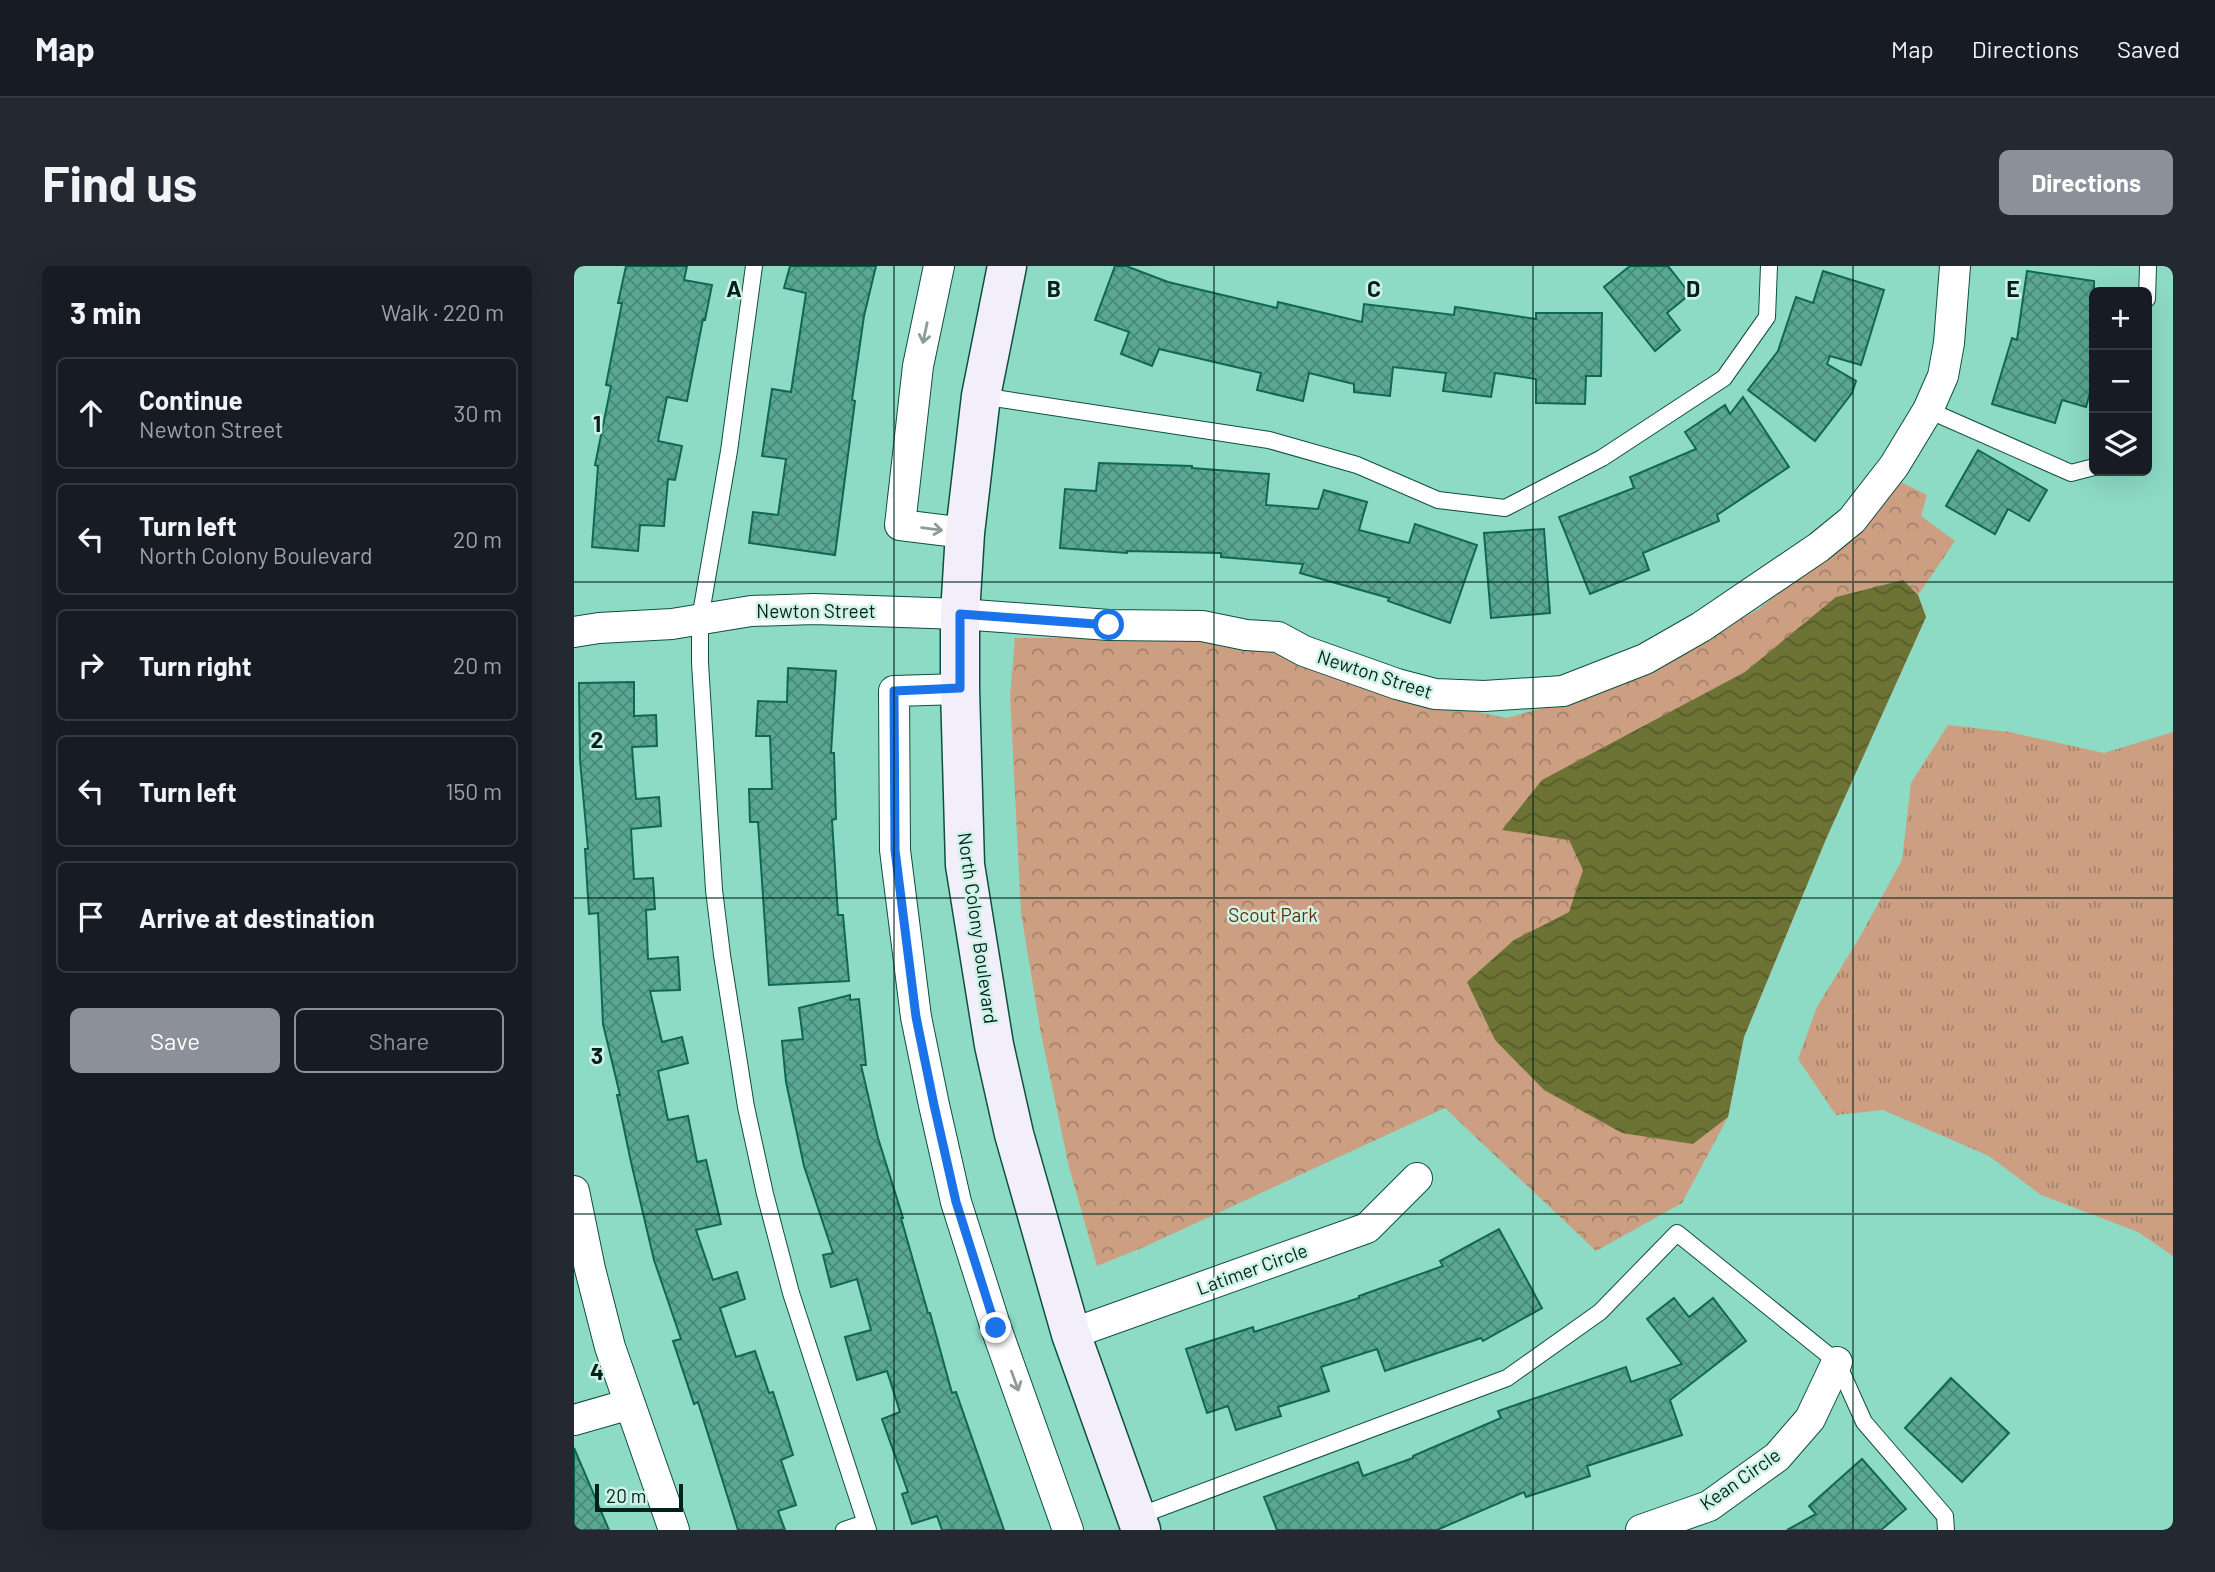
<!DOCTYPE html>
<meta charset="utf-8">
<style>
body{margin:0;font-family:Barlow,sans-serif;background:#242831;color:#f1f3f6}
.controls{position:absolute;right:21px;top:21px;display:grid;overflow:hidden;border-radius:10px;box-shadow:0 7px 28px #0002}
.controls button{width:63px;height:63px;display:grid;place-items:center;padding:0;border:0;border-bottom:2px solid #363941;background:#171b24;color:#f1f3f6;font:35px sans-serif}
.scale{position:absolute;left:21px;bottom:18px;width:88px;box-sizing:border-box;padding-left:7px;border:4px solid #01221a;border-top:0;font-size:19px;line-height:24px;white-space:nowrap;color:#01221a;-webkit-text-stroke:5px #cef3e6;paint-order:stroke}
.stop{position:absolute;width:21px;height:21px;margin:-16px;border:5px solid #1a73e8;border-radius:50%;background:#fff}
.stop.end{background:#1a73e8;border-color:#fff;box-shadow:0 2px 7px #0008}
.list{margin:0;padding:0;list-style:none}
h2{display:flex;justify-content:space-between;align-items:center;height:91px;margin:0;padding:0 28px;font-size:30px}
h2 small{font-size:23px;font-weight:400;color:#9ea1a6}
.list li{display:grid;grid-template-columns:46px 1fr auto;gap:21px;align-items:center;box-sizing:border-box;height:112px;margin:0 14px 14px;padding:0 14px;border:2px solid #363941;border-radius:10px}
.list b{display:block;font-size:26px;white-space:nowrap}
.list p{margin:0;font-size:23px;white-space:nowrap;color:#9ea1a6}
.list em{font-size:23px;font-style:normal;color:#9ea1a6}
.actions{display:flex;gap:14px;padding:21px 28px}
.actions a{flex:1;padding:16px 0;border:2px solid #8c9099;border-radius:10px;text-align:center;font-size:24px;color:#8c9099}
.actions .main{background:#8c9099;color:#fff}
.icon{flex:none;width:38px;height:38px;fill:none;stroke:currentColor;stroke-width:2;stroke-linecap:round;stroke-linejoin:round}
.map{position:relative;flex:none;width:1599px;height:1264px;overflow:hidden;border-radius:10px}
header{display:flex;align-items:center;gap:42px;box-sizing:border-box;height:98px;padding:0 35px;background:#171b24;border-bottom:2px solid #363941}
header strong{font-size:33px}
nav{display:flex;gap:38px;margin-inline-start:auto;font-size:24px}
.intro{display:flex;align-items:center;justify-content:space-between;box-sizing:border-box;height:168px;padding:0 42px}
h1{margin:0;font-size:49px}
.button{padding:18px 32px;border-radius:10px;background:#8c9099;color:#fff;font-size:24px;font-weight:700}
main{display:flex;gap:42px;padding:0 42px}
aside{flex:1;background:#171b24;border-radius:10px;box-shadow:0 7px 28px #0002}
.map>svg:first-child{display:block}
.grass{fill:url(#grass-tufts)}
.forest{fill:url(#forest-crowns)}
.water{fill:url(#water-waves)}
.building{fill:url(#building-cross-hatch);stroke:#106854;stroke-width:2}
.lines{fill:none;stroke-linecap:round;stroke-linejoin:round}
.service-casing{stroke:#0f4f40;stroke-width:18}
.minor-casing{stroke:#0f4f40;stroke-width:32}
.secondary-casing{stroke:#0f4f40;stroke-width:41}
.service{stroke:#fff;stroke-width:16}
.minor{stroke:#fff;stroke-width:30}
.secondary{stroke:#f2effb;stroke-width:38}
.oneway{stroke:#8d9c98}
.route{stroke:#1a73e8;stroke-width:9}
.grid{fill:none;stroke:#01221a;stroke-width:2;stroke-opacity:0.55}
.labels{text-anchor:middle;stroke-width:5;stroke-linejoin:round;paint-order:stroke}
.street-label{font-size:19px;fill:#01221a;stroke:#cef3e6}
.park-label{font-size:19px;fill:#642f02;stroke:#cef3e6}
.grid-label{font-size:23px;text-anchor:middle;font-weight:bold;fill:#01221a;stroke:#cef3e6;stroke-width:5;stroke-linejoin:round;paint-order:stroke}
</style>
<header>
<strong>Map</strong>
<nav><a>Map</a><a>Directions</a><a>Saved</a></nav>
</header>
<div class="intro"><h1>Find us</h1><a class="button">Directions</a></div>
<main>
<aside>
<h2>3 min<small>Walk · 220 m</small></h2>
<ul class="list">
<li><svg class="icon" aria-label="ahead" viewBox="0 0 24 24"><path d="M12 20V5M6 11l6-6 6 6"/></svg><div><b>Continue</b><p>Newton Street</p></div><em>30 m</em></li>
<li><svg class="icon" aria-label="left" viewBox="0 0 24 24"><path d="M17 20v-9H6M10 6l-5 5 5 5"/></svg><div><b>Turn left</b><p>North Colony Boulevard</p></div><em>20 m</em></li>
<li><svg class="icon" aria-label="right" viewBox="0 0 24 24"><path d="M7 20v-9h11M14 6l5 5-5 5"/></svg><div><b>Turn right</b></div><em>20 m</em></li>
<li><svg class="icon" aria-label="left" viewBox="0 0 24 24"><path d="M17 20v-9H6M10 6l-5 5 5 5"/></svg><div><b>Turn left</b></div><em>150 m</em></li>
<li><svg class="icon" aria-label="arrive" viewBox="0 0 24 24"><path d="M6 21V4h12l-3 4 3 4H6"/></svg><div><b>Arrive at destination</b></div></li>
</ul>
<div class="actions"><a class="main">Save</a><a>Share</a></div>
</aside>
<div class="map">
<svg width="1599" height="1264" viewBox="0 0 1599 1264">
<defs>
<pattern id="grass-tufts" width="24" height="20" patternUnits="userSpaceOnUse" patternTransform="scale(1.75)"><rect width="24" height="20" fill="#cc9f83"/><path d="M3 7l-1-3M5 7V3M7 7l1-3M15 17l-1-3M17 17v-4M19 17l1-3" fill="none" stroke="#a3816a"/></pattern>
<pattern id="forest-crowns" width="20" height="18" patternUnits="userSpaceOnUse" patternTransform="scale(1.75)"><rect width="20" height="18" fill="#cc9f83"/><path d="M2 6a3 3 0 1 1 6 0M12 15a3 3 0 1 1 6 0" fill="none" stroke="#a3816a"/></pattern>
<pattern id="water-waves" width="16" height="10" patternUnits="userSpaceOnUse" patternTransform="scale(1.75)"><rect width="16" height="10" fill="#6d7235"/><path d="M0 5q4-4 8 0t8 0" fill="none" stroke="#575d2c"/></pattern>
<pattern id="building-cross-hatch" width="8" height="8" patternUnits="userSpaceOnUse" patternTransform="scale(1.75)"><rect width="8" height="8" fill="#5aa892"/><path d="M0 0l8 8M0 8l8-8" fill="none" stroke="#488876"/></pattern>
</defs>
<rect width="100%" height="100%" fill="#8ddbc4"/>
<path class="grass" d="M 1374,459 L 1435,466 L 1530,487 L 1599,466 L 1599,990 L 1564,966 L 1467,929 L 1415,890 L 1309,844 L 1262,849 L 1224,793 L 1243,741 L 1287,669 L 1328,594 L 1337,517 Z"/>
<path class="forest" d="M 1327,216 L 1353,229 L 1347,250 L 1381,275 L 1344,329 L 1352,351 L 1252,573 L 1170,771 L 1154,851 L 1108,937 L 1022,985 L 871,842 L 570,981 L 523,1000 L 495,901 L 467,768 L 447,647 L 436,429 L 441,372 L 630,372 L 715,386 L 803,426 L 933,452 L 1033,424 L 1185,343 L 1276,268 Z"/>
<path class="water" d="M 1329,314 L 1344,329 L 1352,351 L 1252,573 L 1170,771 L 1154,851 L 1119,878 L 1048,867 L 970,824 L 921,774 L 893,716 L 940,674 L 995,646 L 1009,604 L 995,574 L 928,564 L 968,514 L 1171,406 L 1262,331 Z"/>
<path class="building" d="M 52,0 L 113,0 L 110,14 L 138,19 L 131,54 L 129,53 L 113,135 L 93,131 L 84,175 L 108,180 L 101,214 L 94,213 L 90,260 L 66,259 L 64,285 L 18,281 L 24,200 L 21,199 L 37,120 L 32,119 L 48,37 L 44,37 Z
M 216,0 L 302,0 L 290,50 L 278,134 L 281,135 L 261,289 L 175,277 L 179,246 L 204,249 L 212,193 L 188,190 L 198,123 L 217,126 L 232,27 L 210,22 Z
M 541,0 L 552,0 L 594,16 L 703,42 L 704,36 L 788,56 L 790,38 L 880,49 L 881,41 L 962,53 L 962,47 L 1028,47 L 1027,110 L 1012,110 L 1011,138 L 962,137 L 962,113 L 921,107 L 917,131 L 869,125 L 872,107 L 819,101 L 816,130 L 780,126 L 780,118 L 735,107 L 729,135 L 683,124 L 687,107 L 585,83 L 578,100 L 547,88 L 555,66 L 521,54 Z
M 1056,0 L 1094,0 L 1116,28 L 1093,47 L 1106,64 L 1081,85 L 1030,21 Z
M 1249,5 L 1310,24 L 1287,99 L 1256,90 L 1253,98 L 1282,115 L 1278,127 L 1241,175 L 1174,124 L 1204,85 L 1222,31 L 1239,37 Z
M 1453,5 L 1520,15 L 1520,72 L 1517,96 L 1520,97 L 1520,113 L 1512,141 L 1488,134 L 1481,157 L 1418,138 L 1438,72 L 1443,74 Z
M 1169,131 L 1215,201 L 1143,249 L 1145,255 L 1069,287 L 1075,304 L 1016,328 L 985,251 L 1060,222 L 1056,211 L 1122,183 L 1111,166 L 1151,139 L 1156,148 Z
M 1404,184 L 1473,224 L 1455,255 L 1434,243 L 1421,268 L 1372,240 Z
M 525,197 L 618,200 L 618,202 L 695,208 L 692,239 L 744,243 L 750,224 L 793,236 L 785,264 L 835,277 L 841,258 L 903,279 L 876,357 L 814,335 L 815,332 L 726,307 L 729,298 L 647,291 L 647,287 L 553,285 L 553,287 L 486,282 L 491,223 L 522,225 Z
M 970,263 L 976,347 L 917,352 L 910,267 Z
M 214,402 L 262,405 L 257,487 L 260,487 L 262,553 L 258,554 L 264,649 L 269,649 L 275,715 L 195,719 L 184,556 L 176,556 L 175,523 L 198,523 L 196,470 L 182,470 L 184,435 L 213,436 Z
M 60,416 L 60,450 L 82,449 L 83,480 L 58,481 L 62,533 L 85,531 L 87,560 L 57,563 L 60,613 L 79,612 L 81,643 L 72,644 L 74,693 L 104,691 L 106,724 L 76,725 L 88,776 L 108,771 L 114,797 L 84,805 L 94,854 L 114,850 L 123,896 L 132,894 L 147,958 L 122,964 L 139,1014 L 163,1006 L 171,1033 L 146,1042 L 162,1091 L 181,1085 L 195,1127 L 199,1126 L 219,1189 L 207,1194 L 222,1239 L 204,1245 L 211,1264 L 164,1264 L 124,1136 L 120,1138 L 99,1075 L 107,1073 L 80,994 L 57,896 L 43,829 L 46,829 L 29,758 L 24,647 L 15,648 L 11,583 L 14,583 L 6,494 L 5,417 Z
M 276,729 L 276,734 L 285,733 L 292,799 L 287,799 L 304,872 L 329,952 L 327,952 L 354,1047 L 356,1047 L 378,1127 L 382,1126 L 430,1264 L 368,1264 L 363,1250 L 338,1258 L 328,1228 L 334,1226 L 308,1153 L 326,1146 L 313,1105 L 283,1114 L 271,1071 L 297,1064 L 283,1013 L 257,1021 L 249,989 L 259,987 L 230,900 L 212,816 L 208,775 L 229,773 L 225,742 Z
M 925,963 L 968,1042 L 909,1075 L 907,1072 L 811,1105 L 803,1083 L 747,1101 L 755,1125 L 704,1141 L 707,1150 L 662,1164 L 654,1140 L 633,1147 L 612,1083 L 679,1061 L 680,1066 L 785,1032 L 785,1030 L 869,1000 L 866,995 Z
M 1100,1032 L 1115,1051 L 1139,1032 L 1172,1075 L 1096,1134 L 1108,1169 L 1013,1200 L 1016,1210 L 952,1231 L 950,1226 L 863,1264 L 703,1264 L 690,1231 L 784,1196 L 789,1210 L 839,1192 L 839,1190 L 927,1152 L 924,1145 L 1052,1101 L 1057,1116 L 1108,1098 L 1073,1053 Z
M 1377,1112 L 1435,1167 L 1388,1216 L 1331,1162 Z
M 0,1182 L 35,1264 L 0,1264 Z
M 1288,1193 L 1332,1243 L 1307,1264 L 1213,1264 L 1242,1248 L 1235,1240 Z"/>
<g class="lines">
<defs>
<path id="service" d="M 180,0 L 155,185 L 126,353 L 126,397 L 140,624 L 148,689 L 172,841 L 191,928 L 217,1027 L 294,1264
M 1573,33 L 1574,0
M 407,130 L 695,174 L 783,199 L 864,234 L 931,242 L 1028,192 L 1150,112 L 1193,51 L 1195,0
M 1354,144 L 1497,207 L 1520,201
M 562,1251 L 933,1112 L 1026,1046 L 1103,967 L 1263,1096 L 1290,1156 L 1371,1250 L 1372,1264
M 270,1264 L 291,1257"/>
<path id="minor" d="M 365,0 L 344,100 L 326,259 L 391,267
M 0,366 L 25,362 L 98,358 L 177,345 L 240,343 L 386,348 L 535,359 L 628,360 L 672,369 L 704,371 L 730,385 L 823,418 L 861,428 L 910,430 L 989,425 L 1071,393 L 1127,361 L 1245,281 L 1278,254 L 1320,200 L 1354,144 L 1369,110 L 1375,77 L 1381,0
M 386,423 L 320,425 L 321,584 L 342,751 L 360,839 L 382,936 L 422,1062 L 494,1264
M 0,925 L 16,1003 L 36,1081 L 100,1264
M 497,1068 L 793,962 L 843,912
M 0,1154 L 56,1138
M 1067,1264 L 1135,1240 L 1203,1191 L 1236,1153 L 1263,1096"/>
<path id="secondary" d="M 433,0 L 407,130 L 391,267 L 386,348 L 386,423 L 391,599 L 420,779 L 440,868 L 497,1068 L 567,1264"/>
</defs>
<use href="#service" class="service-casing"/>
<use href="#minor" class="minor-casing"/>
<use href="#secondary" class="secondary-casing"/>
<use href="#service" class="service"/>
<use href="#minor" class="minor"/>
<use href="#secondary" class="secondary"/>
</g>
<defs><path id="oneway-shaft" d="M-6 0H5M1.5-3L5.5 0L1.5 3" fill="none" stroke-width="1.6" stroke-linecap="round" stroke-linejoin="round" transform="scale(1.75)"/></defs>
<g class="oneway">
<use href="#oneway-shaft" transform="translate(351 67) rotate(102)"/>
<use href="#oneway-shaft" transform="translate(358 263) rotate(7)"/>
<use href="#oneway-shaft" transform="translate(441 1115) rotate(70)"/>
</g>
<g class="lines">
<path class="route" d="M 422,1062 L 382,936 L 360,839 L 342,751 L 321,584 L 320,425 L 386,422 L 386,348 L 535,359"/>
</g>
<path class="grid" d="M 320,0 L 320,1264M 640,0 L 640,1264M 959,0 L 959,1264M 1279,0 L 1279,1264M 0,316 L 1599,316M 0,632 L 1599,632M 0,948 L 1599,948"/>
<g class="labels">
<g class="street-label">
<text x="242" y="352">Newton Street</text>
<text transform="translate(801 408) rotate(18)" y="7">Newton Street</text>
<text transform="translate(404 662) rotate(82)" y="7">North Colony Boulevard</text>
<text transform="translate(678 1003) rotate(-20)" y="7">Latimer Circle</text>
<text transform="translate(1166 1213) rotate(-35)" y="7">Kean Circle</text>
</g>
<g class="park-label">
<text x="699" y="656">Scout Park</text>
</g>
</g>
<g class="grid-label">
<text x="160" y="31">A</text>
<text x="480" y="31">B</text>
<text x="800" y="31">C</text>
<text x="1119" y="31">D</text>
<text x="1439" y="31">E</text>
<text x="23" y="166">1</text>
<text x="23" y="482">2</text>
<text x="23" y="798">3</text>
<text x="23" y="1114">4</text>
</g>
</svg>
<div class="controls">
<button>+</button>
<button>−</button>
<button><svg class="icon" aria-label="layers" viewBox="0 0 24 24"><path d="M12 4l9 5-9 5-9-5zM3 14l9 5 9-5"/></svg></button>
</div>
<div class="scale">20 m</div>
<div class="stop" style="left:535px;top:359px"></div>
<div class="stop end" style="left:422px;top:1062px"></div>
</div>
</main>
